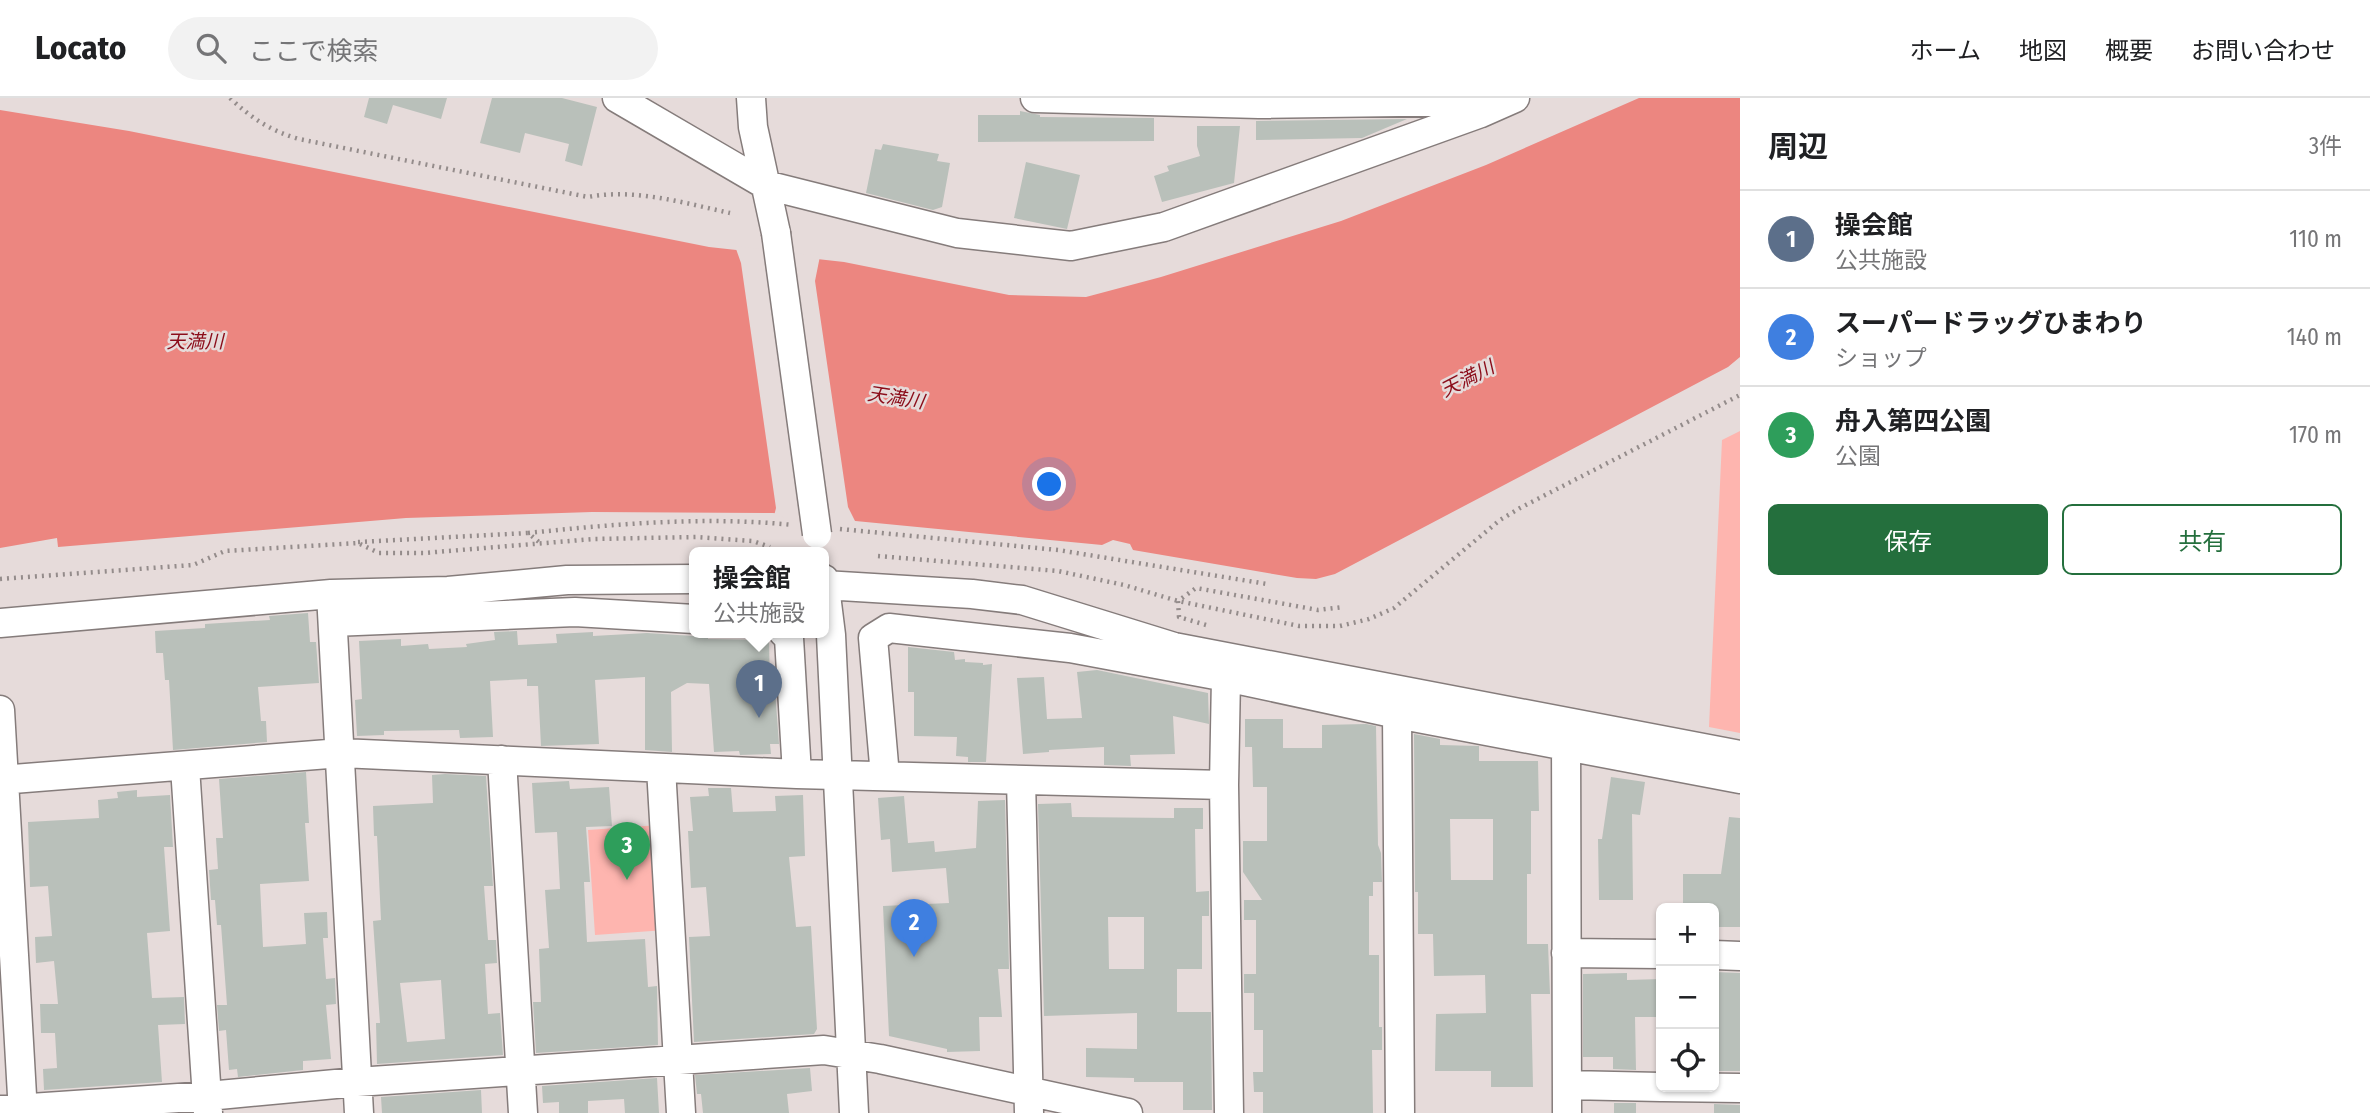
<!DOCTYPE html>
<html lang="ja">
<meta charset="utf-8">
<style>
body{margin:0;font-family:"Fira Sans Condensed","Noto Sans JP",sans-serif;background:#f2f2f2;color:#202124}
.controls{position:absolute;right:21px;bottom:21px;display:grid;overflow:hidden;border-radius:10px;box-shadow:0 2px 5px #0004}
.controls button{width:63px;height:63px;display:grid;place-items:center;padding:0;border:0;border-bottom:2px solid #e0e0e0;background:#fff;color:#202124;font:35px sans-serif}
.you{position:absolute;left:1050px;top:387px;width:24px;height:24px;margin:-18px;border:5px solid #fff;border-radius:50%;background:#1a73e8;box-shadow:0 0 0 10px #1a73e833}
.badge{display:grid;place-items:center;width:46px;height:46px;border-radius:50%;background:#246f3d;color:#fff;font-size:23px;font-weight:700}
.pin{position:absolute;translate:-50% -58px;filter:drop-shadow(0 2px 4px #0008)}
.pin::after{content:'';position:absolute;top:37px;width:24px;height:21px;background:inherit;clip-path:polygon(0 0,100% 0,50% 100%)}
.popup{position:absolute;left:689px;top:449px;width:140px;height:91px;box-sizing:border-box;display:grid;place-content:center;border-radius:10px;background:#fff;filter:drop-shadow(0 2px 5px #0005);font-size:23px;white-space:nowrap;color:#757577}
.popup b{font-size:26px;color:#202124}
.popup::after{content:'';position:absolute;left:50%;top:100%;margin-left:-14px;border:14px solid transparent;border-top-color:#fff}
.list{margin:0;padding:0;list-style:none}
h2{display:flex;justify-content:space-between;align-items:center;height:91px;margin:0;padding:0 28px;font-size:30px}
h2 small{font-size:23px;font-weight:400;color:#757577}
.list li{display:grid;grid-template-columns:46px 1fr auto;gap:21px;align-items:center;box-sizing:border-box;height:98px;padding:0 28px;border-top:2px solid #e0e0e0}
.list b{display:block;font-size:26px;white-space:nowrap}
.list p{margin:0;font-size:23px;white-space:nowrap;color:#757577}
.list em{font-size:23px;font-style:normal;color:#757577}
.actions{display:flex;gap:14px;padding:21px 28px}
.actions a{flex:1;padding:16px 0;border:2px solid #246f3d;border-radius:10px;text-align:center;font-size:24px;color:#246f3d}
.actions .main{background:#246f3d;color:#fff}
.icon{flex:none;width:38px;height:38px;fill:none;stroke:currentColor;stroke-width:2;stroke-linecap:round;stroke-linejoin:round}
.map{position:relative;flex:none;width:1740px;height:1015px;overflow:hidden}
header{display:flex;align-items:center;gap:42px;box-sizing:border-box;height:98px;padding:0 35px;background:#fff;border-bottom:2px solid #e0e0e0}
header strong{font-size:33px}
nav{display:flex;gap:38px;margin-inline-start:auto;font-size:24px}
.search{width:490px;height:63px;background:#f2f2f2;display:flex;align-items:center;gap:18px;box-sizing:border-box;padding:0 24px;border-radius:38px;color:#757577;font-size:26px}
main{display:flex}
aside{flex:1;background:#fff}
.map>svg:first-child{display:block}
.green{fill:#feb5af}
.water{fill:#ec8680}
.pier{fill:#e6dbda}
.building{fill:#b9c0ba;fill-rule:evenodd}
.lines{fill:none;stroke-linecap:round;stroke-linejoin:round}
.minor-casing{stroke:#857c7b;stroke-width:31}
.path{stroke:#948c8b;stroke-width:4.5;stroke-dasharray:2 5;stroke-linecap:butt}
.minor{stroke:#fff;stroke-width:28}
.minor-bridge-casing{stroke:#857c7b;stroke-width:31;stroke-linecap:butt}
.minor-bridge{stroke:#fff;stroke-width:28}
.labels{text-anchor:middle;stroke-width:5;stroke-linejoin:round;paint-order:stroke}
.water-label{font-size:19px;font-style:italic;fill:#8b0d1a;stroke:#e6dbda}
</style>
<header>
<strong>Locato</strong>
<div class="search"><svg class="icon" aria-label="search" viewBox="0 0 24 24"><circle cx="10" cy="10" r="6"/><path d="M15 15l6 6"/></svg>ここで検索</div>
<nav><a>ホーム</a><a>地図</a><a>概要</a><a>お問い合わせ</a></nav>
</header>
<main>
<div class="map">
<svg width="1740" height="1015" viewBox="0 0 1740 1015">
<rect width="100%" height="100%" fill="#e6dbda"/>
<path class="green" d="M 1740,333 L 1740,635 L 1709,629 L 1722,342 Z
M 659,727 L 666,832 L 595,837 L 588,732 Z"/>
<path class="water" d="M 1639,0 L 1740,0 L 1740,259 L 1728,269 L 1335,476 L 1316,481 L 1297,480 L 1133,452 L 1130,446 L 1113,442 L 1102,447 L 773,415 L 592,414 L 406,420 L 58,449 L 57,440 L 0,450 L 0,12 L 129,33 L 709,149 L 844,164 L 1009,197 L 1086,199 L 1161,179 L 1341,123 L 1486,67 Z"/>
<path class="pier" d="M 735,148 L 820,158 L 815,183 L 848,409 L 857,427 L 774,418 L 776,410 L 741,165 Z"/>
<path class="building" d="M 369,0 L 447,0 L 441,21 L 393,7 L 387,26 L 364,19 Z
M 492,0 L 562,0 L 597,9 L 582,68 L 565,63 L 569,46 L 525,35 L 520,55 L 480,45 Z
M 1020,13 L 1040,17 L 1040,19 L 1154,20 L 1154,43 L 978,44 L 978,17 L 1020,17 Z
M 1407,21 L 1362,40 L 1256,42 L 1256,23 Z
M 1197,28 L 1240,28 L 1234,85 L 1162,104 L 1154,78 L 1169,73 L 1167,68 L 1200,58 L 1197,48 Z
M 883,46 L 939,56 L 937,63 L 950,65 L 942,109 L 933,112 L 866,95 L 875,51 L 881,52 Z
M 1026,64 L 1080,77 L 1067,131 L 1014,120 Z
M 308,515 L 310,544 L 316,544 L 319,585 L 258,589 L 261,623 L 266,623 L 267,644 L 173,652 L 169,582 L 165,582 L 163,555 L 156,555 L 155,533 L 205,530 L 205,526 L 270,522 L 269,518 Z
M 517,533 L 518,547 L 557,545 L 556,536 L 593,534 L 593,538 L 647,535 L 693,538 L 703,535 L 708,535 L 708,541 L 769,542 L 770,592 L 775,592 L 779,646 L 770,646 L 771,656 L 740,657 L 739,653 L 714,654 L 709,586 L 687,585 L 671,594 L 672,654 L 645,652 L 645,579 L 595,582 L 599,646 L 541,648 L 538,588 L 527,588 L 527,581 L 490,583 L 493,639 L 460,640 L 459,632 L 384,633 L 384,637 L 357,638 L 355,602 L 362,601 L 359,543 L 401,541 L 401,548 L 428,546 L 429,551 L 467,549 L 466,546 L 495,542 L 494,534 Z
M 908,549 L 954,554 L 955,562 L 965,561 L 965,564 L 983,565 L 983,567 L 992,566 L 986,664 L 968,664 L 968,659 L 956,658 L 957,639 L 914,638 L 914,594 L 908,594 Z
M 1097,572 L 1208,595 L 1209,626 L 1173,618 L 1175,656 L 1130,657 L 1131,668 L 1104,667 L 1104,649 L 1049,652 L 1049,654 L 1023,656 L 1017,580 L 1044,579 L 1047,621 L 1082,620 L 1077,574 Z
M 1245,621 L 1283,621 L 1283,650 L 1322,650 L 1322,627 L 1366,626 L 1376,628 L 1378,747 L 1381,755 L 1382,784 L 1373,784 L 1373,798 L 1369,798 L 1369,857 L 1379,857 L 1379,929 L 1382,929 L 1382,952 L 1372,952 L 1373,1015 L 1263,1015 L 1263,994 L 1254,994 L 1253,974 L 1263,974 L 1263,932 L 1254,932 L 1254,895 L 1244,895 L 1244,876 L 1256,876 L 1256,822 L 1244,822 L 1244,802 L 1262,802 L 1243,774 L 1243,743 L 1267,743 L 1267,689 L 1253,689 L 1252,649 L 1245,649 Z
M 1414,636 L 1440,641 L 1440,647 L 1479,648 L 1479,663 L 1538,663 L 1539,713 L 1531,713 L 1531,776 L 1527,776 L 1527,846 L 1548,846 L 1550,896 L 1531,896 L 1533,989 L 1491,989 L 1491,973 L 1435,973 L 1436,916 L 1486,915 L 1485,877 L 1434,878 L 1433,836 L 1418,836 L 1418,794 L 1415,794 ZM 1450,721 L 1493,721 L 1493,782 L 1451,782 Z
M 306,674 L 309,725 L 305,725 L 309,783 L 260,786 L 263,849 L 306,846 L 304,815 L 327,814 L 328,840 L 323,840 L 326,881 L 335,880 L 336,906 L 326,907 L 331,961 L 303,963 L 303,972 L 238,979 L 237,971 L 229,972 L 226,932 L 219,933 L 217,907 L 227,907 L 221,827 L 217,827 L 215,802 L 211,802 L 209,772 L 218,771 L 216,740 L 223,740 L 219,681 Z
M 445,676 L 486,678 L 493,788 L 484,788 L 488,842 L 496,842 L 497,865 L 485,866 L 488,916 L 500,915 L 503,957 L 377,966 L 376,925 L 380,925 L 373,823 L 381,822 L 377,738 L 374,738 L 373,708 L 433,705 L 432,677 ZM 441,882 L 445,941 L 407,944 L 400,885 Z
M 1611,679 L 1645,684 L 1640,717 L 1632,716 L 1633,802 L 1599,802 L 1598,741 L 1602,741 Z
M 569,683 L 570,691 L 609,689 L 612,728 L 586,729 L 590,784 L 584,784 L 587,844 L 645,841 L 648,889 L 657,888 L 658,947 L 536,955 L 533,904 L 541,904 L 539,851 L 549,850 L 545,792 L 560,791 L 557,734 L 535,735 L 532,685 Z
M 708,690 L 731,690 L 733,714 L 776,713 L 775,698 L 803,697 L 805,758 L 789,759 L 796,829 L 811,828 L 817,931 L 814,936 L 694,944 L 689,839 L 710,838 L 706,789 L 691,790 L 688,733 L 693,733 L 690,699 L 709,698 Z
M 137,692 L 137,699 L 170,697 L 173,749 L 164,749 L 170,833 L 147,835 L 152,900 L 184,899 L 185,926 L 158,927 L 162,984 L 44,992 L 43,971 L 57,970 L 55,935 L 41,935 L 40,906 L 58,906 L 54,863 L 36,865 L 35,839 L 52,838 L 48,788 L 30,789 L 28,724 L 99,720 L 98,702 L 118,700 L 117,694 Z
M 904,698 L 908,745 L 934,743 L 935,754 L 976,750 L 978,703 L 1005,702 L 1009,871 L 998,871 L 1002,919 L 979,919 L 980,953 L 947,954 L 947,951 L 889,938 L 883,808 L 949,805 L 946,770 L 892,774 L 890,741 L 881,742 L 878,700 Z
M 1071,705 L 1072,719 L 1174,720 L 1174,710 L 1203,710 L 1203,731 L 1195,731 L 1196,794 L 1209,793 L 1209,818 L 1202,818 L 1202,871 L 1177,871 L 1177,914 L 1211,914 L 1212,1012 L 1183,1012 L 1183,984 L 1134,984 L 1134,980 L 1086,979 L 1086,950 L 1137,951 L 1137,915 L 1044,918 L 1038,706 ZM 1108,819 L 1144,819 L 1144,871 L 1109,871 Z
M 1729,719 L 1740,720 L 1740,829 L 1714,829 L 1714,810 L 1683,810 L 1683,776 L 1721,776 Z
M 1714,874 L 1740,875 L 1740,973 L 1714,973 Z
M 1627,875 L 1627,882 L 1661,881 L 1661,919 L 1635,919 L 1636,972 L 1613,971 L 1613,959 L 1583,959 L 1583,876 Z
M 810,970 L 812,993 L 787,996 L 789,1015 L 703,1015 L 701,996 L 697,996 L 695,977 Z
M 657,980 L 659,1015 L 625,1015 L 624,1001 L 588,1003 L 588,1015 L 559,1015 L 559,1004 L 543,1005 L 542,988 Z
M 481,992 L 482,1015 L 382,1015 L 381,999 Z
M 1614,1005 L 1636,1005 L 1636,1015 L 1614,1015 Z
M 1714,1006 L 1740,1007 L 1740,1015 L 1714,1015 Z"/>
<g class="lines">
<defs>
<path id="minor" d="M 617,0 L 766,87 L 957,135 L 1071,148 L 1164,129 L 1481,15 L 1515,0
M 751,0 L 753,29 L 776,135
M 1035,0 L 1259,6 L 1472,3 L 1481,15
M 824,481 L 831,537 L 854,1015
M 824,487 L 972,496 L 1022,502 L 1174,549 L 1740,657
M 331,496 L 359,1015
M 333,524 L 575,514 L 694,521
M 0,525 L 331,496 L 448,493 L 567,482 L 694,481
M 783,534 L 789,540 L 797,676
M 1226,579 L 1224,687 L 1229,1015
M 0,612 L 23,1015
M 1397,616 L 1400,1015
M 1566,633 L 1567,1015
M 502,662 L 523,1015
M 185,669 L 208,1015
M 661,670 L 681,1015
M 885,678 L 873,540 L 889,530 L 1070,550 L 1226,579 L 1397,616 L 1740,681
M 0,682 L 341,655 L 797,676 L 1224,687
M 1021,682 L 1029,1015
M 1566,855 L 1661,856
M 1714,857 L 1740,858
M 1567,987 L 1661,989
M 1663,989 L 1740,990
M 0,1012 L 208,998 L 357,984 L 824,952 L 880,961 L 1128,1015"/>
</defs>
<use href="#minor" class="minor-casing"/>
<path class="path" d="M 230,0 C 251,20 271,33 299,41 L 588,99 C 635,90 684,105 730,115
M 840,431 L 1058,452 L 1267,486
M 528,435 C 616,426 704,418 793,427
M 358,444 L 528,435 L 540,445
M 878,458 L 1058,473 L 1124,487 L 1178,503 L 1299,528 L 1340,528 L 1369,521 L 1394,510 L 1500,422 L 1520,410 L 1740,297
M 0,481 L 193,467 L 225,453 L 358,445 L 379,455 L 424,455 L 594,441 L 696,439 L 753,443 L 770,449
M 1206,527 L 1179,519 L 1178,503 L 1196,490 L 1318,512 L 1343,509"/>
<use href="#minor" class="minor"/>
<defs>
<path id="minor-bridge" d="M 776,135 L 817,436"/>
</defs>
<use href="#minor-bridge" class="minor-bridge-casing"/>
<use href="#minor-bridge" class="minor-bridge"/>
</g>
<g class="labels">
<g class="water-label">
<text x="195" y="250">天満川</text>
<text transform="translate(1467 280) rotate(-27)" y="7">天満川</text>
<text transform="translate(896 299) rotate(9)" y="7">天満川</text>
</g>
</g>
</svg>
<div class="controls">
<button>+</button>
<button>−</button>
<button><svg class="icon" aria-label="locate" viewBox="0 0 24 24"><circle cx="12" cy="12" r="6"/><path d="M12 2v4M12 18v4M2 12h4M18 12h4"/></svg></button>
</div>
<div class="you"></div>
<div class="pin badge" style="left:759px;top:620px;background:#5c6f8a">1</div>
<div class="popup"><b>操会館</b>公共施設</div>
<div class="pin badge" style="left:914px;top:859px;background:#3f7fe0">2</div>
<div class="pin badge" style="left:627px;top:782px;background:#2e9e5b">3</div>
</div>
<aside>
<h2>周辺<small>3件</small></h2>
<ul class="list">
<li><span class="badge" style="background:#5c6f8a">1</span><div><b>操会館</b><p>公共施設</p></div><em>110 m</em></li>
<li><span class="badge" style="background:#3f7fe0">2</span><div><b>スーパードラッグひまわり</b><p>ショップ</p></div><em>140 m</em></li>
<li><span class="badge" style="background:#2e9e5b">3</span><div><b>舟入第四公園</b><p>公園</p></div><em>170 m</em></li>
</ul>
<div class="actions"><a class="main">保存</a><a>共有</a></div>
</aside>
</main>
